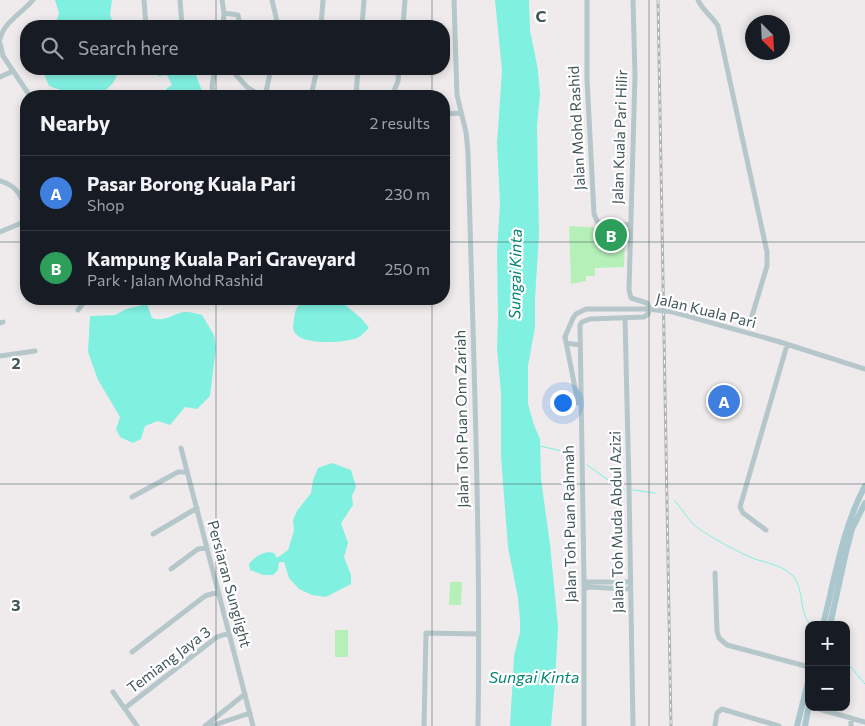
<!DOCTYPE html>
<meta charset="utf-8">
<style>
body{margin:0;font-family:Commissioner,sans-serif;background:#20242c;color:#f1f3f6}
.controls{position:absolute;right:15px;bottom:15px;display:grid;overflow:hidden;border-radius:10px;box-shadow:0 2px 8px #0003}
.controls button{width:45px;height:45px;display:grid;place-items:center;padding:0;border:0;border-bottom:1px solid #363941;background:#171b24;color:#f1f3f6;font:25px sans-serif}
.compass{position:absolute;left:745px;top:15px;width:45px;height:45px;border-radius:50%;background:#171b24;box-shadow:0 2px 8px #0003;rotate:156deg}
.you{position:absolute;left:562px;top:402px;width:18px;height:18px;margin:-12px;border:4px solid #fff;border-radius:50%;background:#1a73e8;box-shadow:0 0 0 8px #1a73e833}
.badge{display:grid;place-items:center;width:32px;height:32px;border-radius:50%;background:#0fb5e4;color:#fff;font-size:16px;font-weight:700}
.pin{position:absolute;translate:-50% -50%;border:2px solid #fff;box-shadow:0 1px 5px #0006}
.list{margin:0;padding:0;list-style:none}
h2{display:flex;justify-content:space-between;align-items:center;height:65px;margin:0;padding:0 20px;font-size:21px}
h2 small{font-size:16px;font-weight:400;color:#9ea1a6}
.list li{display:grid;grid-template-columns:32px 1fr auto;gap:15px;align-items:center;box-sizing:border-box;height:75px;padding:0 20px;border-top:1px solid #363941}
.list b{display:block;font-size:19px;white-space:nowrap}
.list p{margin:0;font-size:16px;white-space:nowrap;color:#9ea1a6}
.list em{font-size:16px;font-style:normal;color:#9ea1a6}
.icon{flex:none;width:28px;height:28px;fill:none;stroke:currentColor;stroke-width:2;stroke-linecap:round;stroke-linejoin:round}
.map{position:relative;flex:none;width:865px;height:726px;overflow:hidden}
.search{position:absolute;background:#171b24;box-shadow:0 2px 8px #0003;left:20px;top:20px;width:430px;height:55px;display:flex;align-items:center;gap:12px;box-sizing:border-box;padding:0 18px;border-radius:20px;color:#9ea1a6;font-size:19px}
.panel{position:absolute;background:#171b24;box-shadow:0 2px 8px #0003;left:20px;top:90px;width:430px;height:215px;border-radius:20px}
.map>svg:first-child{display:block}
.green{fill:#b5f0b8}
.water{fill:#80f0e1}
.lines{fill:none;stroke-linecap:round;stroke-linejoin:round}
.stream{stroke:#80f0e1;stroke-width:1}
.minor{stroke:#b5c7ca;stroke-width:5}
.major{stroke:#a9c7cd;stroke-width:6}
.rail-casing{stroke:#adb4b6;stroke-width:3}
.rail{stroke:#fff;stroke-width:1;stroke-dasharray:4;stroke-linecap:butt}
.minor-bridge{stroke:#b5c7ca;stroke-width:5}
.grid{fill:none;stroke:#43575a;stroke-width:1;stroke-opacity:0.55}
.labels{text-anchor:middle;stroke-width:4.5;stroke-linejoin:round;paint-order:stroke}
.street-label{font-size:15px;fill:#43575a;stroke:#fff}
.water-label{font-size:16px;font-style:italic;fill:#088473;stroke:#fff}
.grid-label{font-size:16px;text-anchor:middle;font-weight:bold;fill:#43575a;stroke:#fff;stroke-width:4.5;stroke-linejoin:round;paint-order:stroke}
</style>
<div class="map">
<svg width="865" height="726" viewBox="0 0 865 726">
<rect width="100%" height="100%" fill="#efebec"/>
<path class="green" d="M 569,226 L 625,229 L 624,267 L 595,268 L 595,276 L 586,276 L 586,281 L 571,284 Z
M 450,582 L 462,582 L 461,605 L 449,605 Z
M 335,630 L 348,630 L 348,657 L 335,657 Z"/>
<path class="water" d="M 55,0 L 112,0 L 110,15 L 115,26 L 55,26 L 59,13 Z
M 495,0 L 529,0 L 530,30 L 538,70 L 540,95 L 537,126 L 539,234 L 535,299 L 535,327 L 528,366 L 528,404 L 534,425 L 540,439 L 541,479 L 550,544 L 558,627 L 555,683 L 551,726 L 510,726 L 514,656 L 520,632 L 520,621 L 518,598 L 508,547 L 501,457 L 501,394 L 497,348 L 498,318 L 497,252 L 500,204 L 497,143 L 502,70 Z
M 42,69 L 141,69 L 118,73 L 113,83 L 101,95 C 77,95 71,94 49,86 Z
M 142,69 L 191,69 L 194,70 L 204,96 L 166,96 L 166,89 L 172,85 L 167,75 L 159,76 Z
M 304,299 L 338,299 L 362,319 L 369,328 C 365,332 361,336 357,338 C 344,343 300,346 294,331 C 292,328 294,323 294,319 C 295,311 297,304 304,299 Z
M 147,304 L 152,318 C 165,323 175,312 186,312 C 192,312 197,314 202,315 L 214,335 L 216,347 L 210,396 L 197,409 L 185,407 L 170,425 L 158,421 L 145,426 L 141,439 L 133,443 L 120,437 L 116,429 L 120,417 L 98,380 L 88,352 L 90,316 L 115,315 L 126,309 Z
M 332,463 L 351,470 L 356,487 L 352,496 L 353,505 L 341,523 L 348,543 L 344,557 L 351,575 L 351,584 L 326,597 L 312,595 L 299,589 L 289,578 L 284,562 L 279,562 L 278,570 L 273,575 L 263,575 L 250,570 L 249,564 C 255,556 265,550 274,553 L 277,558 L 288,550 L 294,531 L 293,520 L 297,511 L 311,493 L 313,480 L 318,468 Z"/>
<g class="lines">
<path class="stream" d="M 540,446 L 566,452 L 576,459
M 587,465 L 621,489 L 625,490
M 633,490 L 655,493
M 675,501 C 681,508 686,516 692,523 C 702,533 738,552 752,558 C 765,563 784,565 794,577 C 804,591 799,611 810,625
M 846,661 L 865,684"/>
<path class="minor" d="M 144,0 L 146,26
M 180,0 L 182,26
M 222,0 L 224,13 L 223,26
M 272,0 L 278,26
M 454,0 L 457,95 L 466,132 L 468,152 C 473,343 481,535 478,726
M 587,0 L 587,79 L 594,214 L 597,221 L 601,223 L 630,225
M 698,0 C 703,11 712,16 718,26 L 767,252 L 767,266 L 749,326
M 224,13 L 238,15 L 240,26
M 321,26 L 323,0
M 362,26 L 364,0
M 403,26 L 405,0
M 0,39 C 4,22 22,13 33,0
M 0,43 L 3,56 L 30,96
M 236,69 L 236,75 L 247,87 L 261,96
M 0,77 L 13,71
M 213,96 L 212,86 L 215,69
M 265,96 L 271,69
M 311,96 L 317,69
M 356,96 L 358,69
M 392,96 L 398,81 L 399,69
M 444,114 L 461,113
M 0,181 C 17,186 21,195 26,210
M 0,232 L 26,221
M 118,299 L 118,300
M 78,310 L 82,305 L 81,299
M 625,318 L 629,486 L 633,726
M 0,323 L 3,322
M 565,337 L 578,403
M 780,342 L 865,369
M 566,343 L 580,345
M 0,356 L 35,351
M 181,448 L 253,726
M 132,497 L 178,472 L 187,472
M 766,530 L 743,513 L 740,507 L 787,345
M 153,534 L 197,508
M 171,569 L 198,549 L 207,548
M 715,573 L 717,631 L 719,638 L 727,645 L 809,667
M 584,581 L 587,582 L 630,582
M 584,590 L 587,587 L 630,589
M 132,652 L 205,596 L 218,592
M 113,692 L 137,726
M 812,707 L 865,722
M 125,708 L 217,637 L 229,633
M 205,726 L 245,694
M 211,726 L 250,713
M 424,726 L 426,633 L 479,634
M 584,726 L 584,581 L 580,325 L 582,322 L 590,319 L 644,317 L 648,314 L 650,309 L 647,303 L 631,298 L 629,290 L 635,75 L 633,0
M 715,726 L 717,713 L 722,709 L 779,726
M 851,726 L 851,718"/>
<path class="major" d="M 823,625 C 835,578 842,529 865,486
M 830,625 L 846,552 L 852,529 L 865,503
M 797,726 L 809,678
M 805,726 L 809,705"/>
<defs>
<path id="rail" d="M 658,0 L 671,726"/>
</defs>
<use href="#rail" class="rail-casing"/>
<use href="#rail" class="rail"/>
<path class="minor-bridge" d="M 565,337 L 573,318 L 576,314 L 586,309 L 648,309 L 673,312 L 780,342"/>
</g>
<path class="grid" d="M 216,0 L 216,26M 432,0 L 432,26M 649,0 L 649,726M 216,69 L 216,96M 432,69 L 432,96M 0,242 L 26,242M 444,242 L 865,242M 216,299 L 216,726M 432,299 L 432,726M 0,484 L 865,484"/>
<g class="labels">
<g class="street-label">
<text transform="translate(577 128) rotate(-93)" y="5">Jalan Mohd Rashid</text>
<text transform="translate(620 137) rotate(-88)" y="5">Jalan Kuala Pari Hilir</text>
<text transform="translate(706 311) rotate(14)" y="5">Jalan Kuala Pari</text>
<text transform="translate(462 419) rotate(-91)" y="5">Jalan Toh Puan Onn Zariah</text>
<text transform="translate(617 522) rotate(-91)" y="5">Jalan Toh Muda Abdul Azizi</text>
<text transform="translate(570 524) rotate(-91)" y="5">Jalan Toh Puan Rahmah</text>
<text transform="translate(229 584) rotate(75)" y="5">Persiaran Sunglight</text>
<text transform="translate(169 660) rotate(-37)" y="5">Temiang Jaya 3</text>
</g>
<g class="water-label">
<text transform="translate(515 274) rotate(-89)" y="6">Sungai Kinta</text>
<text x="534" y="683">Sungai Kinta</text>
</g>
</g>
<g class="grid-label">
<text x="541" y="22">C</text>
<text x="16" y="369">2</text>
<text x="16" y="611">3</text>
</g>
</svg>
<div class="controls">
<button>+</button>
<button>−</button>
</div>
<svg class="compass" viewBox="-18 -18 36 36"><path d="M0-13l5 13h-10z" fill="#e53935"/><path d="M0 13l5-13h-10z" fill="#9ea1a6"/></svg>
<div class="you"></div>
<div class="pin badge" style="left:724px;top:401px;background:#3f7fe0">A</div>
<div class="pin badge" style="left:611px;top:235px;background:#2e9e5b">B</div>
<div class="search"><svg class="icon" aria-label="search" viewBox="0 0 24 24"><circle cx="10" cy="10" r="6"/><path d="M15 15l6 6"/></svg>Search here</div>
<section class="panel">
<h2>Nearby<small>2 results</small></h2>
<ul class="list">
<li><span class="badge" style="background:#3f7fe0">A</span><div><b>Pasar Borong Kuala Pari</b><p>Shop</p></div><em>230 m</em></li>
<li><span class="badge" style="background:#2e9e5b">B</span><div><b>Kampung Kuala Pari Graveyard</b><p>Park · Jalan Mohd Rashid</p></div><em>250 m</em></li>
</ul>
</section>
</div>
